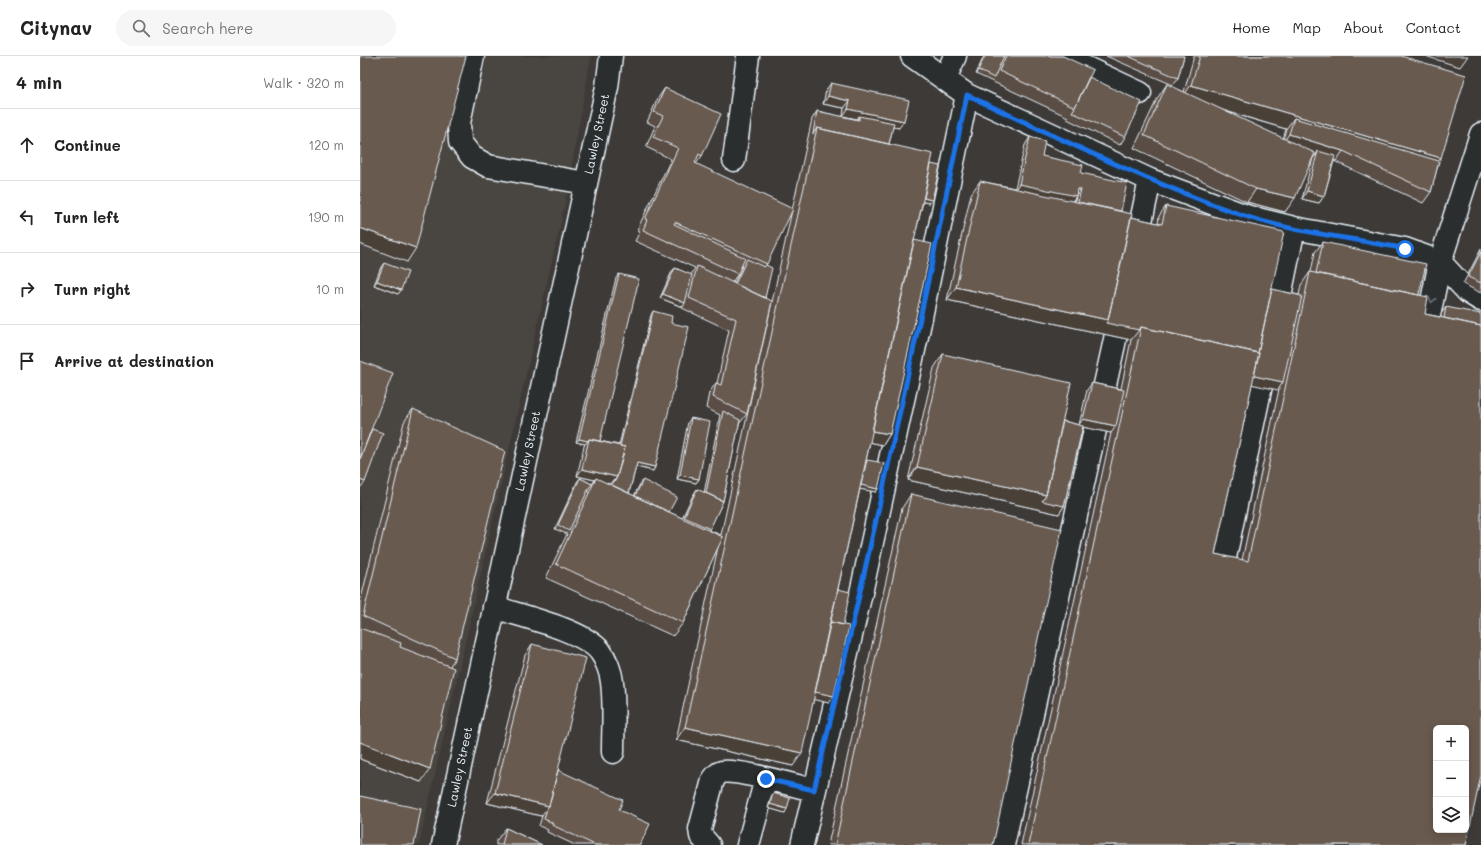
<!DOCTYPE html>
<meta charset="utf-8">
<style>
body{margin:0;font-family:Mali,sans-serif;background:#f6f6f6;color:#222}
.controls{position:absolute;right:12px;bottom:12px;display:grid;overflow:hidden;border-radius:6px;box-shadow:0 2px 10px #0003}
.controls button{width:36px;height:36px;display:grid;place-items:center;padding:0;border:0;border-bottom:1px solid #e0e0e0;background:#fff;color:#222;font:20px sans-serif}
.stop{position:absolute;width:12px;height:12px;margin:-9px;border:3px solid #1a73e8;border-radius:50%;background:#fff}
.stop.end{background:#1a73e8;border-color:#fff;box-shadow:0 1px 4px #0008}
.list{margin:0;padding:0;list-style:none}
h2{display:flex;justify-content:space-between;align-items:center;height:52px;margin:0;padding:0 16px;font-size:17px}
h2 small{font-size:13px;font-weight:400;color:#767676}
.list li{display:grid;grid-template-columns:26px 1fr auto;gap:12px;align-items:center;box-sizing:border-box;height:72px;padding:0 16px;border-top:1px solid #e0e0e0}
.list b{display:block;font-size:15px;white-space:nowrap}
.list em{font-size:13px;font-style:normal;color:#767676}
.icon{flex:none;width:22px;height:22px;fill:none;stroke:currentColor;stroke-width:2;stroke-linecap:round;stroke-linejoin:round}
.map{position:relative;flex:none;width:1121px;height:789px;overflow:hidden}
header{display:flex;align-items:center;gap:24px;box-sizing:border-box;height:56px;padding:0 20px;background:#fff;border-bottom:1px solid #e0e0e0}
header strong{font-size:19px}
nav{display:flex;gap:22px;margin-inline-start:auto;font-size:14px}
.search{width:280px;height:36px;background:#f6f6f6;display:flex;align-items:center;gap:10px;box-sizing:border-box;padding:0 14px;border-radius:22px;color:#767676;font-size:15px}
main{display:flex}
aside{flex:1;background:#fff}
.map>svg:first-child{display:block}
.built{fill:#4a443f}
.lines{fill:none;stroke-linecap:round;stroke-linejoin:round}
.minor-casing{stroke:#e8f1f8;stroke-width:25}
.minor{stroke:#2a2d2e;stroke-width:22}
.wall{fill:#5a4d45;stroke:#e8f1f8;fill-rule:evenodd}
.shaded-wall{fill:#4a3f38;stroke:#e8f1f8}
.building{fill:#695a50;stroke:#e8f1f8;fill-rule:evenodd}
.oneway{stroke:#6c7275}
.route{stroke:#1a73e8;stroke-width:5}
.labels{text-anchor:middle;stroke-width:3;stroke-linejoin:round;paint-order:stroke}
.street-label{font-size:12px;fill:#e8f1f8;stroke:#2a2d2e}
</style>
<header>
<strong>Citynav</strong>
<div class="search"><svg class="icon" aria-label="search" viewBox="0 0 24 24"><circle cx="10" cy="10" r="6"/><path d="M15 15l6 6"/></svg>Search here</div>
<nav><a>Home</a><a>Map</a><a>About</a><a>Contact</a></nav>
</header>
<main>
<aside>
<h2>4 min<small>Walk · 320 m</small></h2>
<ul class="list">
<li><svg class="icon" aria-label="ahead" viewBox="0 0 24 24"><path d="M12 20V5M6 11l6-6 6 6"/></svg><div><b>Continue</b></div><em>120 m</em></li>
<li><svg class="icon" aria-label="left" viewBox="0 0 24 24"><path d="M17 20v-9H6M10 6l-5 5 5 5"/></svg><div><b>Turn left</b></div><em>190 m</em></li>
<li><svg class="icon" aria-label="right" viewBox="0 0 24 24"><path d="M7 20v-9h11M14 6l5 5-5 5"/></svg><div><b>Turn right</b></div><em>10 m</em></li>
<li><svg class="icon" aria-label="arrive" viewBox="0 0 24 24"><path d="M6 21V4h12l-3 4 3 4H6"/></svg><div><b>Arrive at destination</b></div></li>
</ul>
</aside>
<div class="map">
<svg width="1121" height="789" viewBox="0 0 1121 789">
<rect width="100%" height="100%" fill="#3d3a38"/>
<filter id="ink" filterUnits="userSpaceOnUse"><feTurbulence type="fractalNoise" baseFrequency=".025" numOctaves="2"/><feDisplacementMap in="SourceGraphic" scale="8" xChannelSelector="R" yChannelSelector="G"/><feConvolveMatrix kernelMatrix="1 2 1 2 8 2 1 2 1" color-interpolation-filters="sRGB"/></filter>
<g filter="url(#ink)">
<path class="built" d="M 0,0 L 231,0 L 205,148 L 59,789 L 0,789 Z"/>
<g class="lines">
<defs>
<path id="minor" d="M 113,0 L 99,67 L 100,86 L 112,101 L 128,110 L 226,127
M 552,0 L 607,39 L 790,124 L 889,161 L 934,172 L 1045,193 L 1080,206 L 1108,236 L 1121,244
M 701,0 L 780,37
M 585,23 L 595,0
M 374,104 L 388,0
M 775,193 L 790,124
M 915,264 L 934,172
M 1063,289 L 1080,206 L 1121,78
M 859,530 L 907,301
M 134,551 C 161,560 223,574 240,595 C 246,603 251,616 252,626 C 255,649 253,673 253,696
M 83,789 L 247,31 L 251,0
M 349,789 L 341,780 L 340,773 L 353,724 C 356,720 358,717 362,716 C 378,713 435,730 454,734
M 388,789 L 406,723
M 442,789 L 501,537 L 559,271 L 607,39
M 643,789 L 762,252"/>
</defs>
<use href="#minor" class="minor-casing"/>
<use href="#minor" class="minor"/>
</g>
<path class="wall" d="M 624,0 L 703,0 L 729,21 L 765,81 L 760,89 L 707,63 L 708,61 L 616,18 Z
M 746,0 L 824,0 L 818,22 L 813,29 Z
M 834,0 L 1041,0 L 1079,105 L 1071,136 L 1063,147 L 974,105 L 964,140 L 959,147 L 942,143 L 953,102 L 956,99 L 954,98 L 925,156 L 887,146 L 774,92 L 798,41 L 807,28 L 824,36 ZM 864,55 L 926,73 L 923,83 Z
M 471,27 L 539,72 L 533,71 L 529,88 L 571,108 L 570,147 L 563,146 L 554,184 L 530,378 L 523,389 L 510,386 L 506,405 L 507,404 L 516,436 L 500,433 L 478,533 L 483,569 L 474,640 L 469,647 L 454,643 L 433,710 L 316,684 L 358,491 L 323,567 L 313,580 L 186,522 L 207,478 L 195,473 L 217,426 L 220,422 L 232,428 L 235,424 L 217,420 L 224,390 L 225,388 L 216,386 L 256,222 L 259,218 L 240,385 L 259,389 L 291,259 L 293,255 L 311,267 L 295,411 L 293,415 L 276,411 L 269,437 L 274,440 L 280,428 L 283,424 L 309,456 L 322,462 L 332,441 L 337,433 L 344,437 L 360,359 L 346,352 L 349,337 L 356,327 L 357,327 L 369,274 L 322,252 L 322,251 L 300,242 L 312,215 L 315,212 L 331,219 L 335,212 L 275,185 L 280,175 L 277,174 L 311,103 L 286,91 L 295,70 L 287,66 L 298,42 L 305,32 L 342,100 L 336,108 L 407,208 L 406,209 L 405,242 L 387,358 L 379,368 L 363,445 L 349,474 L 361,479 L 452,63 L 457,55 L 497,64 L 497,63 L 483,60 L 484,52 L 463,48 L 466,34 ZM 381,210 L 382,210 L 374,227 L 372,226 L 378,218 Z
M 670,81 L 682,100 L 721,117 L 761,155 L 771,161 L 798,167 L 799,160 L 806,150 L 912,233 L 939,239 L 941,229 L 950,216 L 951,216 L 955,196 L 963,186 L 1059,239 L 1065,258 L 1081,261 L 1081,258 L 1086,251 L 1106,789 L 661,789 L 751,377 L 722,371 L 704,450 L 699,458 L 548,424 L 574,312 L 583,298 L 703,365 L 719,369 L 727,334 L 732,327 L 761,333 L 771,284 L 587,244 L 611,138 L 620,125 L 655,132 L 665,89 ZM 716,141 L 715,145 L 713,145 ZM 892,328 L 919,333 L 882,504 L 855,498 Z
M 1121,193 L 1121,237 L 1103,228 Z
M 24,207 L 41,234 L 38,238 L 14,229 L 21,211 Z
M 53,353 L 95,602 L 90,610 L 61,726 L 0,703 L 0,547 L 44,366 Z
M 331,362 L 339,423 L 336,427 L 317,423 L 328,366 Z
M 551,438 L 633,789 L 468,789 L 542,452 Z
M 172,588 L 198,714 L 259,754 L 280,789 L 215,789 L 187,776 L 188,774 L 179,770 L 182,760 L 181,760 L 127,747 L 165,599 Z
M 413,737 L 425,757 L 408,752 L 411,741 Z
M 146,772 L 182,789 L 136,789 L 136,785 Z"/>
<path class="shaded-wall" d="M 1065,0 L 1108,0 L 1100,11 Z
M 831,29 L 1081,102 L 1072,116 L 934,62 L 926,73 L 822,42 Z
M 468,40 L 490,45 L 484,52 L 463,48 Z
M 488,53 L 544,65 L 539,72 L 499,63 L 499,60 L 497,63 L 483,60 Z
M 929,78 L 983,95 L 976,105 L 957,99 L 958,95 L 956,99 L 922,88 Z
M 659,128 L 717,133 L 721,133 L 711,147 L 654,135 Z
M 896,133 L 935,142 L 925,156 L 887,146 Z
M 947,135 L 964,140 L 959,147 L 942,143 Z
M 559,141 L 572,144 L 570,147 L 557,145 Z
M 0,172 L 56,192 L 47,206 L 0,188 Z
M 17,225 L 41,234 L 38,238 L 14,229 Z
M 596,231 L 748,264 L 779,274 L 771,284 L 587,244 Z
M 303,238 L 325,247 L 323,251 L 300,242 Z
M 891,319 L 923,326 L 918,334 L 886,327 Z
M 723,363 L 756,370 L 751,377 L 718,370 Z
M 511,375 L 530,378 L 523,389 L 504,385 Z
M 219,383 L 228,385 L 225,388 L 216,386 Z
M 277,407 L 295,411 L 293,415 L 274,410 Z
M 557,411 L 686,439 L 704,450 L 699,458 L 548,424 Z
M 222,413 L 257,421 L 252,428 L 253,424 L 250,428 L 235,424 L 236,422 L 235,424 L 217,420 Z
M 320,419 L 339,423 L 336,427 L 317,423 Z
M 0,424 L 5,426 L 0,432 Z
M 501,429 L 518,433 L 516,436 L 499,433 Z
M 452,635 L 474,640 L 469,647 L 447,642 Z
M 325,671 L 442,697 L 433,710 L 316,684 Z
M 0,686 L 70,713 L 61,726 L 0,703 Z
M 135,737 L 189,750 L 181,760 L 127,747 Z
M 410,748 L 427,753 L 425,757 L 408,752 Z"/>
<path class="building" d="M 0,0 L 106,0 L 56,192 L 0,172 Z
M 625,0 L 644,0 L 634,22 L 618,14 Z
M 646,0 L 703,0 L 733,14 L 715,51 L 639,15 Z
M 768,0 L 824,0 L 818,22 Z
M 840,0 L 1041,0 L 1106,19 L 1081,102 L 831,29 Z
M 729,21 L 782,46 L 765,81 L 712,56 L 715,51 Z
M 471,27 L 549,44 L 544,65 L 488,53 L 490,45 L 468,40 Z
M 807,28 L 955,97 L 935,142 L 896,133 L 784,79 Z
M 305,32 L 361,58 L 342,100 L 339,98 L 335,107 L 433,153 L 407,208 L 315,166 L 314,168 L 385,202 L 378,218 L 283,174 L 287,164 L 285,163 L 318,92 L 293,81 L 303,60 L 294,56 Z
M 457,55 L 499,64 L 499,60 L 534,67 L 529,88 L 457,72 L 453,78 Z
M 934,62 L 1079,105 L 1071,136 L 983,95 L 929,78 Z
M 457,72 L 573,98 L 442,697 L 325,671 Z
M 670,81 L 685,85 L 682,100 L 723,109 L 721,117 L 767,127 L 761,155 L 718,146 L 721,133 L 717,133 L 716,140 L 659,128 Z
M 958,95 L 975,100 L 964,140 L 947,135 Z
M 571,108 L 580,110 L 572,144 L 564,142 Z
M 620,125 L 772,158 L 748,264 L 596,231 Z
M 806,150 L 924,176 L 898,297 L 781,271 L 779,274 L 746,267 L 748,264 L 771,161 L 802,168 Z
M 554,184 L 572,188 L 530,378 L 512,375 Z
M 963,186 L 1066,208 L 1059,239 L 956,217 Z
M 1121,196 L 1121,227 L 1108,221 Z
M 387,203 L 404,211 L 406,209 L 412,212 L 405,242 L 375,228 Z
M 24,207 L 48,216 L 41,234 L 17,225 Z
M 337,210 L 412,245 L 387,358 L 353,341 L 356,327 L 361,329 L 376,263 L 329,242 Z
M 315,212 L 332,219 L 325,247 L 303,238 Z
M 950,216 L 1068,241 L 1065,258 L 1121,270 L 1121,719 L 1106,789 L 668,789 L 781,271 L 899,297 L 855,498 L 888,505 ZM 1076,672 L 1106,672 L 1106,774 L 1076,774 Z
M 259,218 L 279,223 L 240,385 L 229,383 L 228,385 L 219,383 Z
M 912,233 L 942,240 L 923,326 L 894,320 L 899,297 L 898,297 Z
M 1086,251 L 1121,258 L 1121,270 L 1084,262 Z
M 293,255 L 312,260 L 311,267 L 329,271 L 295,411 L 277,407 L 269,437 L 252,429 L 253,424 L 255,425 L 257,421 L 265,391 L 260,390 Z
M 583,298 L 711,327 L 686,439 L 557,411 Z
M 0,305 L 33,317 L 0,403 Z
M 732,327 L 764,334 L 756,370 L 723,363 Z
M 53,353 L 145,395 L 95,602 L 3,560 Z
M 363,355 L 380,364 L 363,445 L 346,437 Z
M 331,362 L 350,366 L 339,423 L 320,419 Z
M 703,365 L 723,370 L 704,450 L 682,445 L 686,439 Z
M 12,373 L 23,377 L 5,426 L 0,424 L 0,403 Z
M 229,383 L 265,391 L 257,421 L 222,413 Z
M 507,404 L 524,407 L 518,433 L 501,429 Z
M 220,422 L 232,428 L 229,432 L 209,475 L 198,469 Z
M 236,422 L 363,481 L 323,567 L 196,508 Z
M 283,424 L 317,441 L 309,456 L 275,440 Z
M 337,433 L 363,445 L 350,473 L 324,461 Z
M 551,438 L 702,473 L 633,789 L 475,789 Z
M 478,533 L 490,536 L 483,569 L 470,566 Z
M 470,566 L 489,570 L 474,640 L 455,636 Z
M 0,572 L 41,587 L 40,591 L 94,612 L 70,713 L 0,686 Z
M 172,588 L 226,602 L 189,750 L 135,737 Z
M 198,714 L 263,744 L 259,754 L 290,768 L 280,789 L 235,789 L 192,769 L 193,767 L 184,763 L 187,752 L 189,750 Z
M 413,737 L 430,742 L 427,753 L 410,748 Z
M 0,740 L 61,753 L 54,789 L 0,789 Z
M 146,772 L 182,789 L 142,789 Z"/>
<defs><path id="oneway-chevron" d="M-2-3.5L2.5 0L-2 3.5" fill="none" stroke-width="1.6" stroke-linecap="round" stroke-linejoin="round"/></defs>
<use class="oneway" href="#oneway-chevron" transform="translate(1072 244) rotate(102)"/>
</g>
<g class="lines" filter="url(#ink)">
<path class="route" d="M 406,723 L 454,734 C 509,503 559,271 607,39 C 699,82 791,128 888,161 C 938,177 993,182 1045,193"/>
</g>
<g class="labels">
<g class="street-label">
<text transform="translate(237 78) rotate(-78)" y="4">Lawley Street</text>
<text transform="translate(168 395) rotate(-78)" y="4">Lawley Street</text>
<text transform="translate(100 711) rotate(-78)" y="4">Lawley Street</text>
</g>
</g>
</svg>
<div class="controls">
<button>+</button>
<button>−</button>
<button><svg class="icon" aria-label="layers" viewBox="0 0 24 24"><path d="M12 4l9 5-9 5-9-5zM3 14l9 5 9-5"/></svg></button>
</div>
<div class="stop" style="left:1045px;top:193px"></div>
<div class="stop end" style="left:406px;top:723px"></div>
</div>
</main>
